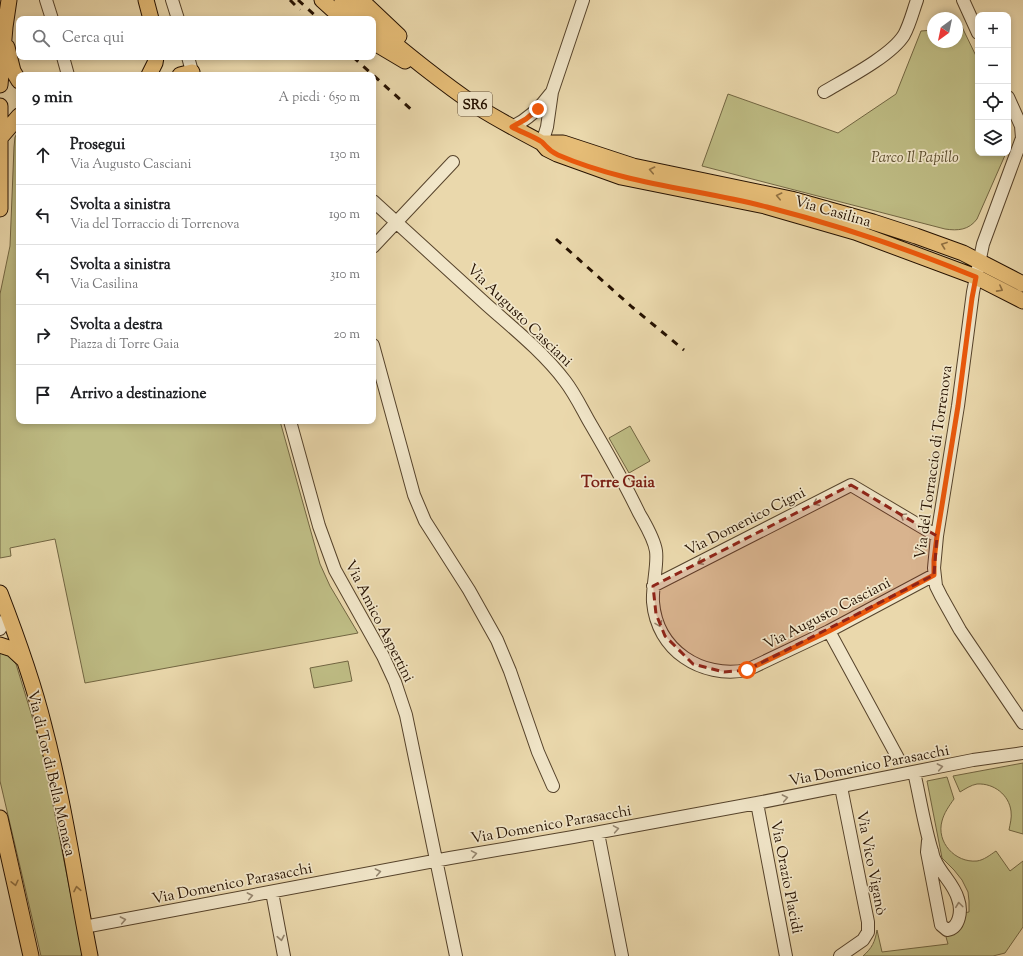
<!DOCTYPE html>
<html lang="it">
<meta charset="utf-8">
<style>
body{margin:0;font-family:"Sorts Mill Goudy",serif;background:#f6f6f6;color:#202124}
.controls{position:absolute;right:12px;top:12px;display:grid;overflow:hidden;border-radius:8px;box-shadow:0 2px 6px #0003}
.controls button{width:36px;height:36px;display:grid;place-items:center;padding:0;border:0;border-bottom:1px solid #e0e0e0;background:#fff;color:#202124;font:20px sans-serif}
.compass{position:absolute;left:927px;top:12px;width:36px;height:36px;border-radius:50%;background:#fff;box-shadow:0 2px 6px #0003;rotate:213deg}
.stop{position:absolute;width:12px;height:12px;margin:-9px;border:3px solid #ea580c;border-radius:50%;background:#fff}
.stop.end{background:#ea580c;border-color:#fff;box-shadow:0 1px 4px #0008}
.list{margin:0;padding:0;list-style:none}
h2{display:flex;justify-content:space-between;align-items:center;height:52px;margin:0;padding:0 16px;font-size:17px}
h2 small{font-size:13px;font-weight:400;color:#757577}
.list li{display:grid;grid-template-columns:26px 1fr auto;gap:12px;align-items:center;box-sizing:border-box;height:60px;padding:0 16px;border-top:1px solid #e0e0e0}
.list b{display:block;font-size:15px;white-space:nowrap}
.list p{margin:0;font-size:13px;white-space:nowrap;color:#757577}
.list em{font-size:13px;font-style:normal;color:#757577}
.icon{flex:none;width:22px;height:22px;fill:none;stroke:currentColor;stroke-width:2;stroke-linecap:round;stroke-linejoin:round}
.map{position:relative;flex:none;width:1023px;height:956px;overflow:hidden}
.search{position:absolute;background:#fff;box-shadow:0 2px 6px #0003;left:16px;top:16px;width:360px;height:44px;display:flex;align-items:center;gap:10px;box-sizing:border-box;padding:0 14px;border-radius:8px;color:#757577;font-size:15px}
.panel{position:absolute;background:#fff;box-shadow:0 2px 6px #0003;left:16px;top:72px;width:360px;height:352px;border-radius:8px}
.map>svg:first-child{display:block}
.green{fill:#bebc84;stroke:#726642}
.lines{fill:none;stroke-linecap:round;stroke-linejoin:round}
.minor-casing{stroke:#56432b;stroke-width:14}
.major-casing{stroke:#251100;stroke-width:17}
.minor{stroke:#f1e6c9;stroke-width:12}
.major{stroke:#e5bc76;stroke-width:15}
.rail{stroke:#251100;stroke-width:3;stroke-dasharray:7 7;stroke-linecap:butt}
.oneway{stroke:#8f6f41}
.oneway2{stroke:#95866f}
.route{stroke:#ea580c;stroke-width:5}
.marked{fill:#8f2418;fill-opacity:0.2;stroke:#8f2418;stroke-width:3;stroke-dasharray:8 5;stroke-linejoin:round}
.labels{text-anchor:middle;stroke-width:3.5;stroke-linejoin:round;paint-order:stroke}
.shield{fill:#f1e6c9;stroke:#62513c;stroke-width:1}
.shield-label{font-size:14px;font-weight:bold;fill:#251100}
.park-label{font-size:15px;font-style:italic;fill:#5b4d2e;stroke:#f1e6c9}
.street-label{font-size:15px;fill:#251100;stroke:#f1e6c9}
.neighbourhood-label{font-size:16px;font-weight:bold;fill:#7a1f14;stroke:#f1e6c9}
</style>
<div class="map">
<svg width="1023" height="956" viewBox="0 0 1023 956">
<rect width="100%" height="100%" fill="#ead8ac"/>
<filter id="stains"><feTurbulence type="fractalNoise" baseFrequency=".005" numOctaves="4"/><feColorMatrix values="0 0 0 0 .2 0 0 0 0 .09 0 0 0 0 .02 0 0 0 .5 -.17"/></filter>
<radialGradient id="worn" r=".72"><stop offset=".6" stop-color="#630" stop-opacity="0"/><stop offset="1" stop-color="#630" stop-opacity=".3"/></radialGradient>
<path class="green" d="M 962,27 L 978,60 L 978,153 L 1006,153 L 977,219 C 969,230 958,231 945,229 L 702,166 L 728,94 L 838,133 L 896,94 L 921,31 L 933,30 L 933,42 L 957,42 L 957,28 Z
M 19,130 L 19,421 L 280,421 L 320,564 L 330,586 L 358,633 L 85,683 L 55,539 L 10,548 L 11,556 L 0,558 L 0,294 L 10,246 L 14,147 L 15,137 Z
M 630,426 L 650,461 L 629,473 L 609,438 Z
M 0,653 L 9,656 L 16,664 L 42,749 L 82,952 L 81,956 L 41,956 L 0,781 Z
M 348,661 L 352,681 L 314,688 L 310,668 Z
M 1023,763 L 1023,834 L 1009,830 C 1010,824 1012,818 1011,811 C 1009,795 994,783 977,784 C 971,785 965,789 960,792 L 953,776 Z
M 947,777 L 954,799 C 949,806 944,813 942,821 C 936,842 955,863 977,861 C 984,860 990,855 996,851 L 1010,871 L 1023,861 L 1023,927 L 1005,953 L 993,956 L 863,956 C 872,948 875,942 877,930 L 882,952 L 948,944 L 946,937 L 956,932 L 963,913 L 969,912 L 969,901 L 968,892 L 962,880 L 954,870 L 942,858 L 927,781 Z"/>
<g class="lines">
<defs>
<path id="minor" d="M 46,0 L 52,19
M 172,0 L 178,19
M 963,0 L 978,33
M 63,57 L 68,75
M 188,57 L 193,75
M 824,92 C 846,79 891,56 904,35 C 910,24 913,11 917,0
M 1008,97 L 1021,126 L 1022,138 L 983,244 L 973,292 L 958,406 L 937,536 L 934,568 L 936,586 L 941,596 L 960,630 L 1023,723
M 512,127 C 529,119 540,108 551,93
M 542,143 L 547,127 L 552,92 L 583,0
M 373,201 C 411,236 449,270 487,305 C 514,329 543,352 565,381 C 575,394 582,409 590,423 C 607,452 624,482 639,513 C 645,524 654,538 656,551 C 658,565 652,586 653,602 C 657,650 701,679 747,670 L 829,631 L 934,575
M 373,247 L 453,162
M 373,345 L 414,495 L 425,521 L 469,590 L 497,640 L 510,671 L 538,752 L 553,786
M 290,421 L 319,526 L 335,570 L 383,656 L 395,682 L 406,715 L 456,956
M 653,586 L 851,485 L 937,536
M 0,629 L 8,615
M 829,631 L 898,758
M 914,772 C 920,798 924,825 932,851 C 933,854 933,857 935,860 C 941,874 954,884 958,899 C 962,910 960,928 947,930 L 941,925 L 927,852 L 928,841
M 757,803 L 786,956
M 598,833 L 622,956
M 272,892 L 284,956
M 84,927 L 450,858 L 573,837 L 757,803 L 973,760 L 1023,753
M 840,956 L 863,940 L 868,932 L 868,922 L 841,787"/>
<path id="major" d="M 146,0 L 151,19
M 322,0 L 343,19
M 342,0 L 365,19
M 361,0 L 399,36
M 373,26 C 407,54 441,82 478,107 C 498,120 520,131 542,143 L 547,149 L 557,154 L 621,177 L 765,206 L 855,232 L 976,277 L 1023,301
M 373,42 L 405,61
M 7,47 L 13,71 L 19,81
M 149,75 L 155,63 L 156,57
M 180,75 L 192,72
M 0,85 L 5,27 L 9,0
M 0,106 L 0,209
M 0,138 L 19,116
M 542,143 L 563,143 L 633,166 L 791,199 L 873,222 L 916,236 L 963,253 L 1023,284
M 0,593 C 17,637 33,681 44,726 C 64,802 75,880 90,956
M 0,645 L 12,649 L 24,660
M 0,818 L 31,956"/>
</defs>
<use href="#minor" class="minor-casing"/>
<use href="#major" class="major-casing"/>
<use href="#minor" class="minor"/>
<use href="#major" class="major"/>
<path class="rail" d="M 290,0 L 300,10
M 298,0 L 319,19
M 353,57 L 413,111
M 556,239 L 632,307 L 684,350"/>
</g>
<defs><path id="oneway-chevron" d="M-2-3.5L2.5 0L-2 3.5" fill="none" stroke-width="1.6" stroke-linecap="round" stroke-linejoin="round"/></defs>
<g class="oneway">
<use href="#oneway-chevron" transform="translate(652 170) rotate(-168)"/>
<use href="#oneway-chevron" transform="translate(779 196) rotate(-167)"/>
<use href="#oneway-chevron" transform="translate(944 245) rotate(-160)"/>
<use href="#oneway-chevron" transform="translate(1000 289) rotate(28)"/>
<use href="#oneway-chevron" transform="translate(15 883) rotate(77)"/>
<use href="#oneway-chevron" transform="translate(77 889) rotate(-101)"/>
</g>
<g class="oneway2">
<use href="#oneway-chevron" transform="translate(816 503) rotate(153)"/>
<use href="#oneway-chevron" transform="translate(903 516) rotate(-149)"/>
<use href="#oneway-chevron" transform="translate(700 562) rotate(153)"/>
<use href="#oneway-chevron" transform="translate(659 624) rotate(69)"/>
<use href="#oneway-chevron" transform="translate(940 767) rotate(-11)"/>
<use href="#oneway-chevron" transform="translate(785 798) rotate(-11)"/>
<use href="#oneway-chevron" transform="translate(616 829) rotate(-10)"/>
<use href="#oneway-chevron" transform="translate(474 854) rotate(-10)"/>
<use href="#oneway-chevron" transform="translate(378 872) rotate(-11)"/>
<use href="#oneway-chevron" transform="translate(250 896) rotate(-11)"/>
<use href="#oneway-chevron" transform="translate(959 905) rotate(-97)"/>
<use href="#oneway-chevron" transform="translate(123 920) rotate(-11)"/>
<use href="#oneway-chevron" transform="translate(281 938) rotate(79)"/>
</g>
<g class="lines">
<path class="route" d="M 538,109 L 526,119 L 512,127 C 521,132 533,136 542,142 C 548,148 549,151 558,155 C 625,184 697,189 767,207 C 838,225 908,249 976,277 L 972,298 L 958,406 L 937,536 L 934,560 L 934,575 L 829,631 L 747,670"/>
</g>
<path class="marked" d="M 851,485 L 937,536 L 934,575 L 747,670 L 724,672 L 693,664 L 665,636 L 656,614 L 653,586 Z"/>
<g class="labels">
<rect class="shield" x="458" y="92" width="34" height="24" rx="3"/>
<g class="shield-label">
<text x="475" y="109">SR6</text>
</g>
<g class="park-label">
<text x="915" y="162">Parco Il Papillo</text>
</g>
<g class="street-label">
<text transform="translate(833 211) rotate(16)" y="5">Via Casilina</text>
<text transform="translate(520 315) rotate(44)" y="5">Via Augusto Casciani</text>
<text transform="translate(933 462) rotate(-82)" y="5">Via del Torraccio di Torrenova</text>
<text transform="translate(745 521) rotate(-27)" y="5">Via Domenico Cigni</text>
<text transform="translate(827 613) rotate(-27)" y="5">Via Augusto Casciani</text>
<text transform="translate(380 621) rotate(63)" y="5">Via Amico Aspertini</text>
<text transform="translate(869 765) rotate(-11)" y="5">Via Domenico Parasacchi</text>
<text transform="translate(52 773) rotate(77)" y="5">Via di Tor di Bella Monaca</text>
<text transform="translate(551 824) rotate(-10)" y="5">Via Domenico Parasacchi</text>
<text transform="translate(872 863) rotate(79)" y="5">Via Vico Viganò</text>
<text transform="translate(787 877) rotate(79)" y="5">Via Orazio Placidi</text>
<text transform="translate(232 883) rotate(-11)" y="5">Via Domenico Parasacchi</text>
</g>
<g class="neighbourhood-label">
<text x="618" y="487">Torre Gaia</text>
</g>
</g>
<rect width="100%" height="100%" filter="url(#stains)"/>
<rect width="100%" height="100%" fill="url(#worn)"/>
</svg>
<div class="controls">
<button>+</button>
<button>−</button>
<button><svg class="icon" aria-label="locate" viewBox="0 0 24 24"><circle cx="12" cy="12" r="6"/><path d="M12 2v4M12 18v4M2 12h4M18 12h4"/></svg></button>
<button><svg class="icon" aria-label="layers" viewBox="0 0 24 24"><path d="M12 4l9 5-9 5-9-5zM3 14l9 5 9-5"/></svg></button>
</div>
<svg class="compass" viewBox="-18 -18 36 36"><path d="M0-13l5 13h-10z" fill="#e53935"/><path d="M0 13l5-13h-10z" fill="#757577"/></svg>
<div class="stop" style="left:747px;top:670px"></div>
<div class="stop end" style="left:538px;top:109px"></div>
<div class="search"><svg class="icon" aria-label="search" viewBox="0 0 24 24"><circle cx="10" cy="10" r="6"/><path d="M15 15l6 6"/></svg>Cerca qui</div>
<section class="panel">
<h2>9 min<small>A piedi · 650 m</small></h2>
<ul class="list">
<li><svg class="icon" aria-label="ahead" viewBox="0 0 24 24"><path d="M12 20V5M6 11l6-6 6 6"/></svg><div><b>Prosegui</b><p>Via Augusto Casciani</p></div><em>130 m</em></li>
<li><svg class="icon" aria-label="left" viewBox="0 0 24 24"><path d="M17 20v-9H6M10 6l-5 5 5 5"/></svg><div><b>Svolta a sinistra</b><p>Via del Torraccio di Torrenova</p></div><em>190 m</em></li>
<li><svg class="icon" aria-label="left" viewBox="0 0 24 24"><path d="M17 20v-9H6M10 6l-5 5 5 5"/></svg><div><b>Svolta a sinistra</b><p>Via Casilina</p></div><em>310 m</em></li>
<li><svg class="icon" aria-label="right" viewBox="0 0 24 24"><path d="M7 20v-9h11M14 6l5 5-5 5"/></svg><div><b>Svolta a destra</b><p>Piazza di Torre Gaia</p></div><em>20 m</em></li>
<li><svg class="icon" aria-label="arrive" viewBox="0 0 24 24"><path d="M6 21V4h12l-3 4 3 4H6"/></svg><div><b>Arrivo a destinazione</b></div></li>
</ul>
</section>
</div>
